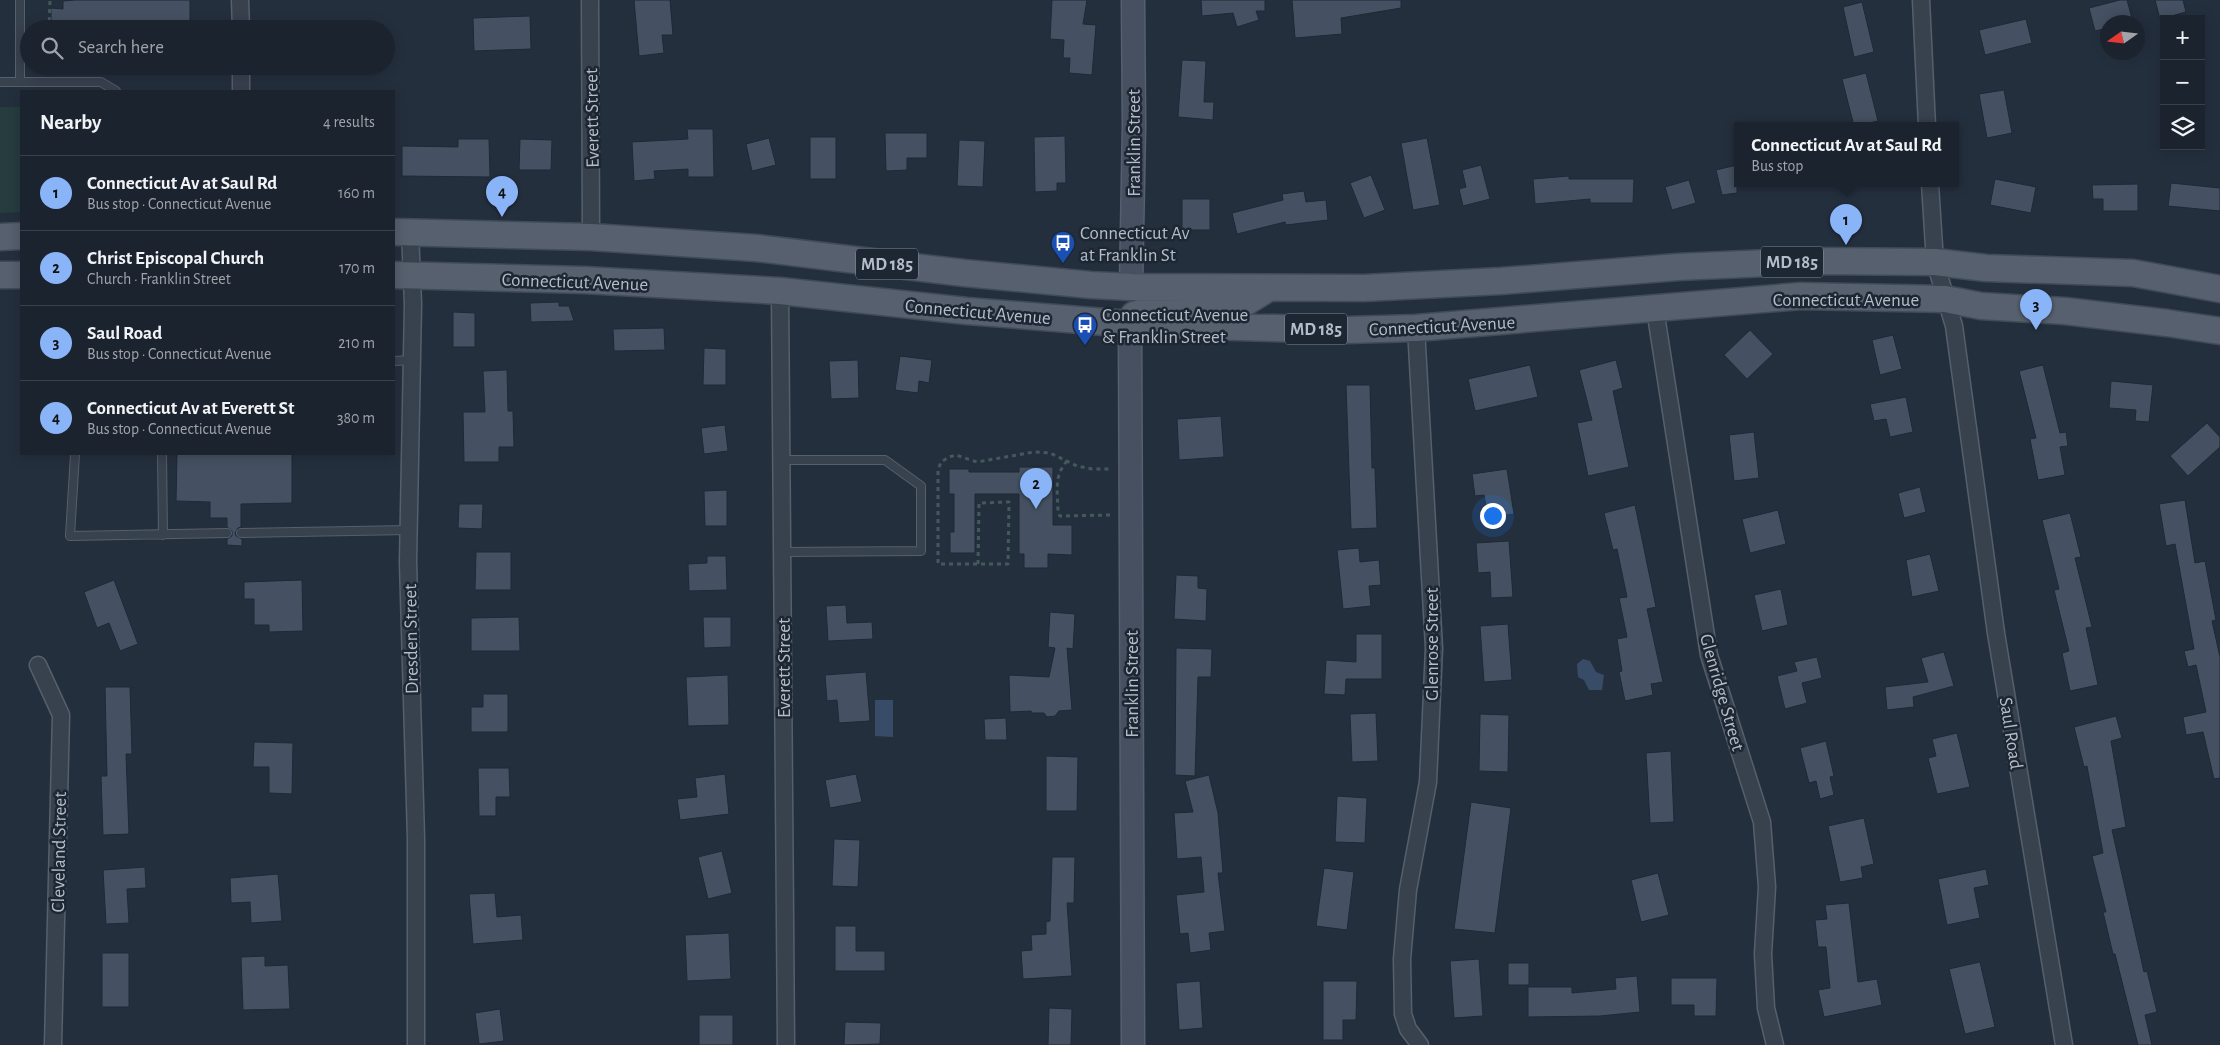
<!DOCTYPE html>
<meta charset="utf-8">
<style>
body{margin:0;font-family:"Alegreya Sans",sans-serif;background:#242b36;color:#f1f3f6}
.controls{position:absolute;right:15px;top:15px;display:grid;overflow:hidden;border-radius:0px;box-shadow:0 2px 12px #0003}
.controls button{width:45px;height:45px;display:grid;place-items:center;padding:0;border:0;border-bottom:1px solid #39404a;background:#1b232e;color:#f1f3f6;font:25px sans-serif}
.compass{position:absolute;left:2100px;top:15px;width:45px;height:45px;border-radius:50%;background:#1b232e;box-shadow:0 2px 12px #0003;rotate:256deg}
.you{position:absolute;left:1492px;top:515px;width:18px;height:18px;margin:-12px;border:4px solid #fff;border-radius:50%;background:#1a73e8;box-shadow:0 0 0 8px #1a73e833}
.badge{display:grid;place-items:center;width:32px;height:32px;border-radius:50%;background:#8ab4f8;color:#111;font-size:16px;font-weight:700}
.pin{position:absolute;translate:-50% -41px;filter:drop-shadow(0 1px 2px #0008)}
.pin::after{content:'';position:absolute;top:26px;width:18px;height:15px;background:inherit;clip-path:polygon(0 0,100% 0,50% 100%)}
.popup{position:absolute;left:1734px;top:122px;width:225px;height:65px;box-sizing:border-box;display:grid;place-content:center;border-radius:0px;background:#1b232e;filter:drop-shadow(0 1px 4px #0005);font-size:16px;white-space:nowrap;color:#a0a4aa}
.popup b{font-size:19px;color:#f1f3f6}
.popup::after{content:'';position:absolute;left:50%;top:100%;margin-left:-10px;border:10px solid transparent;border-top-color:#1b232e}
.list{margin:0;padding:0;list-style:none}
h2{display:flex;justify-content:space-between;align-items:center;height:65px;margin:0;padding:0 20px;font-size:21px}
h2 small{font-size:16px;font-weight:400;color:#a0a4aa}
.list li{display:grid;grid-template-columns:32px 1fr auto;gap:15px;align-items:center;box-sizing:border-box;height:75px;padding:0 20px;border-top:1px solid #39404a}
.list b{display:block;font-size:19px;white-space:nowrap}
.list p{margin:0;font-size:16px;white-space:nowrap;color:#a0a4aa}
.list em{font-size:16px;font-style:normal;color:#a0a4aa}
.icon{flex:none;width:28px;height:28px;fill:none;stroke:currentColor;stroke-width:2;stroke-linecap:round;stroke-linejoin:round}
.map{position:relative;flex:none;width:2220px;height:1045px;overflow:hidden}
.search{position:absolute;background:#1b232e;box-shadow:0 2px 12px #0003;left:20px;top:20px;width:375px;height:55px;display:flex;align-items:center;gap:12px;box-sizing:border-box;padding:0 18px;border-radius:28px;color:#a0a4aa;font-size:19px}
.panel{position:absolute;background:#1b232e;box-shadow:0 2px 12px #0003;left:20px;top:90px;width:375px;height:365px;border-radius:0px}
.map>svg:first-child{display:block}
.green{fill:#263c3f}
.water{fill:#394c67}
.building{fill:#455162;stroke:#1f2835}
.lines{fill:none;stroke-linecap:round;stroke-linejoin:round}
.lane-casing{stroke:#565f6c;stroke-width:10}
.street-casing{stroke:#565f6c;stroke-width:19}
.secondary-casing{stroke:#565f6c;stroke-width:25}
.primary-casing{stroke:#414a57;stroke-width:29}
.path{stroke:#44595c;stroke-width:3;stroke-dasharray:4 4;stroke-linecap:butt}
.lane{stroke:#38414e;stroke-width:8}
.street{stroke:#38414e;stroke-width:16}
.secondary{stroke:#465061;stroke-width:22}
.primary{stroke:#56606e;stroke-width:26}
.labels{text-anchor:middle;stroke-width:5;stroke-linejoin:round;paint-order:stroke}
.shield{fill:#1d2633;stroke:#878f9c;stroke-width:1}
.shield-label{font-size:18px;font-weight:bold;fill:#b4bcc9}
.street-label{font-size:19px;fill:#b4bcc9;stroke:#1d2633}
.poi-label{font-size:19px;fill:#b4bcc9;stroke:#1d2633;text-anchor:start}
</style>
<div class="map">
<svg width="2220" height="1045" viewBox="0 0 2220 1045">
<rect width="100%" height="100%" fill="#242f3e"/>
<path class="green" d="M 0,107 L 21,107 L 21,212 L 0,213 Z"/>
<path class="water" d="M 1583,659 L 1590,661 L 1596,672 L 1604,675 L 1602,690 L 1589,690 L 1584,680 L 1578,677 L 1577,664 Z
M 875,700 L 893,700 L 893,737 L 875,736 Z"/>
<path class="building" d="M 75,0 L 190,0 L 190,21 L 167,21 L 168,29 L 51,29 L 51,8 L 63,9 L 63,1 Z
M 634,0 L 670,0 L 673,35 L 662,35 L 664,53 L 639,56 Z
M 1052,0 L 1087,0 L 1083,24 L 1096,25 L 1092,75 L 1069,73 L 1070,58 L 1063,58 L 1064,40 L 1050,39 Z
M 1201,0 L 1265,0 L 1265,11 L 1256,11 L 1259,20 L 1237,27 L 1233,13 L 1202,16 Z
M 1292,0 L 1401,0 L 1401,8 L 1341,18 L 1342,34 L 1295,38 Z
M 2120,0 L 2127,0 L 2133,22 L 2108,22 L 2108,28 L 2095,31 L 2089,8 Z
M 2155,0 L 2183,0 L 2186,12 L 2160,19 Z
M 1862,2 L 1874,52 L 1854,57 L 1843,7 Z
M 530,16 L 531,49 L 474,51 L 473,18 Z
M 2026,19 L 2032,43 L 1985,55 L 1979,30 Z
M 1182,60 L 1206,61 L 1204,102 L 1214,102 L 1213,120 L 1178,117 Z
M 1866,73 L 1878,121 L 1854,126 L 1842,79 Z
M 2004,90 L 2012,133 L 1987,138 L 1979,94 Z
M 687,129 L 713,129 L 714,177 L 688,177 L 688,169 L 654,171 L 655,179 L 634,181 L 632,142 L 688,139 Z
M 885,133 L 927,133 L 927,158 L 907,158 L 907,170 L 886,171 Z
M 1065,136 L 1066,183 L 1057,183 L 1057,191 L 1035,192 L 1034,137 Z
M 810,137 L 836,137 L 836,179 L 810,179 Z
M 769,138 L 776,165 L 752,171 L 746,144 Z
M 1427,138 L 1440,205 L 1413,210 L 1401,143 Z
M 458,139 L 489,139 L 490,177 L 402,176 L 402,146 L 458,147 Z
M 520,139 L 552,140 L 551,170 L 519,170 Z
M 959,140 L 985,141 L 983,187 L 957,186 Z
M 1481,165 L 1490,199 L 1463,206 L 1459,189 L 1466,187 L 1462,170 Z
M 1737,165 L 1737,193 L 1722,195 L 1716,170 Z
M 1371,175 L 1385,210 L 1364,218 L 1350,183 Z
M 1569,176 L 1569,179 L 1634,179 L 1633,203 L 1590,203 L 1590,199 L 1535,204 L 1533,179 Z
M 1995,179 L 2036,187 L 2031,213 L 1990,205 Z
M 1689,180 L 1696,203 L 1672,210 L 1665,187 Z
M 2171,183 L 2220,188 L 2220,211 L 2168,206 Z
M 2138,184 L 2138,211 L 2103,211 L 2103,199 L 2093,199 L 2092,185 Z
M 1304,191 L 1306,202 L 1326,200 L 1328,220 L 1286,225 L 1285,222 L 1237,234 L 1232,213 L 1283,200 L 1282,194 Z
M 1182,199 L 1210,199 L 1210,230 L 1182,230 Z
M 559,302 L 559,306 L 569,306 L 574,321 L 531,322 L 530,303 Z
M 453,312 L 475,313 L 475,347 L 453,347 Z
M 664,328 L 665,350 L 614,351 L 613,329 Z
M 1750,330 L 1773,354 L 1747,379 L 1724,355 Z
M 1893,335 L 1902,369 L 1880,375 L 1872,340 Z
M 704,348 L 726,349 L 726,385 L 703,385 Z
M 900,356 L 932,360 L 929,383 L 919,381 L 918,393 L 895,390 Z
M 858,360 L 859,398 L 831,399 L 829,361 Z
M 1616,360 L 1623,388 L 1613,391 L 1629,467 L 1588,476 L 1577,423 L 1592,420 L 1579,370 Z
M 1530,365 L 1538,397 L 1475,411 L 1468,379 Z
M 2043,365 L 2060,433 L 2066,432 L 2068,446 L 2060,447 L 2065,475 L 2038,480 L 2030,439 L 2036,438 L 2019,371 Z
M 507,370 L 508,411 L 513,411 L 514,447 L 499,447 L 499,462 L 464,462 L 463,412 L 485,412 L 483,371 Z
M 2111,381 L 2153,385 L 2149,422 L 2135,421 L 2136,410 L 2109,408 Z
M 1346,385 L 1370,385 L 1372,468 L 1375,468 L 1377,528 L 1351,529 Z
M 1906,397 L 1913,432 L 1890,437 L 1886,419 L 1874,421 L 1870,404 Z
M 1221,416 L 1224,457 L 1179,460 L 1177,419 Z
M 2207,423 L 2220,437 L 2220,447 L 2188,476 L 2170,456 Z
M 725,425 L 728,451 L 704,454 L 701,428 Z
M 1754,432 L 1759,478 L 1734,481 L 1729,435 Z
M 177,454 L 292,454 L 292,503 L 241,504 L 241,527 L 238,528 L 235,533 L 236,536 L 242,539 L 242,546 L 227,545 L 227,539 L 232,536 L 232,531 L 227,527 L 227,518 L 210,518 L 210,502 L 176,501 Z
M 1019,467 L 1053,467 L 1053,525 L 1072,525 L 1072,555 L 1048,554 L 1048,568 L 1024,568 L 1024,554 L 1019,554 L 1019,494 L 975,494 L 975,553 L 950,553 L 950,532 L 954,532 L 954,494 L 949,494 L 949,469 L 969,469 L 969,472 L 1019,472 Z
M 1507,469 L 1514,514 L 1488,518 L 1484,495 L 1475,496 L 1472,474 Z
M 1920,487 L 1926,512 L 1904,518 L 1898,493 Z
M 727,490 L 727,526 L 705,526 L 704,491 Z
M 2185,500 L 2195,563 L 2205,561 L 2216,620 L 2212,621 L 2220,657 L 2220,778 L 2214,779 L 2203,732 L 2186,735 L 2183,717 L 2206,712 L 2196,665 L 2188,667 L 2184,651 L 2194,649 L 2175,544 L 2166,546 L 2159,504 Z
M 459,504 L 483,504 L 482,529 L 458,528 Z
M 1635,505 L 1656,607 L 1647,609 L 1663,682 L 1651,684 L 1653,695 L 1625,701 L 1619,672 L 1622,671 L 1617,639 L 1627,637 L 1619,598 L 1627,597 L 1617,549 L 1613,550 L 1604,513 Z
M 1778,510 L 1786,544 L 1750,553 L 1742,519 Z
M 2070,513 L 2081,557 L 2075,558 L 2092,627 L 2086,628 L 2098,685 L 2070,691 L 2062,653 L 2069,651 L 2054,590 L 2059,589 L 2042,520 Z
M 1509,541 L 1513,597 L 1491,598 L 1490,572 L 1478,573 L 1476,543 Z
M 1359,548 L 1360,562 L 1379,560 L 1381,585 L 1369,586 L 1371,606 L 1343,609 L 1337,550 Z
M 476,552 L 511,552 L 511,590 L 475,590 Z
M 1930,554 L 1939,591 L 1912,597 L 1906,560 Z
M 707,556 L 726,556 L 727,590 L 689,591 L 688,564 L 707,563 Z
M 1176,575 L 1198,576 L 1198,588 L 1207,589 L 1206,621 L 1174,619 Z
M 114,580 L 138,644 L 120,651 L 109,623 L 97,628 L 84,592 Z
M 302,580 L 303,631 L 269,632 L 269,625 L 254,625 L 254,599 L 244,599 L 244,582 Z
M 1781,589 L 1788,625 L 1762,631 L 1754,595 Z
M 846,605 L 847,623 L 872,622 L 873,639 L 828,641 L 826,606 Z
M 1050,612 L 1075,614 L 1073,649 L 1067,648 L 1072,710 L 1059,711 L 1055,716 L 1047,717 L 1044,713 L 1032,713 L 1031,711 L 1010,712 L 1009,675 L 1049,677 L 1055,648 L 1048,647 Z
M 519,617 L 520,651 L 471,651 L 471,618 Z
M 703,617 L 731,617 L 731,647 L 704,648 Z
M 1508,624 L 1512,680 L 1484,682 L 1480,626 Z
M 1356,634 L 1382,634 L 1382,679 L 1346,679 L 1345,695 L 1324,694 L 1326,660 L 1356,662 Z
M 1176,648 L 1212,649 L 1211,677 L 1198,677 L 1195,776 L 1175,775 Z
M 1944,652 L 1954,686 L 1913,697 L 1914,707 L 1887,710 L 1885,687 L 1928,682 L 1921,658 Z
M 1817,657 L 1822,678 L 1802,683 L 1807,703 L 1785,709 L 1777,676 L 1797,671 L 1794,662 Z
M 866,672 L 870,721 L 839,723 L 837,700 L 827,701 L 825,675 Z
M 728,675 L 729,725 L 688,726 L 686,677 Z
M 105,687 L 130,687 L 132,754 L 126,754 L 129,834 L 103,835 L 101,776 L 107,776 Z
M 483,694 L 508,694 L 508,732 L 471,732 L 471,707 L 483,707 Z
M 1376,713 L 1378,761 L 1352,762 L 1350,714 Z
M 1480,714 L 1509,715 L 1508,772 L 1479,771 Z
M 2116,716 L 2122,738 L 2111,741 L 2126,827 L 2112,830 L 2144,972 L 2147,971 L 2157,1012 L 2145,1015 L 2152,1045 L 2138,1045 L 2115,954 L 2113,954 L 2103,912 L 2106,912 L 2092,856 L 2103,853 L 2087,766 L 2084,767 L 2074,727 Z
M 1006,718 L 1007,740 L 985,740 L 984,719 Z
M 1957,733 L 1970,787 L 1937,794 L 1928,758 L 1936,756 L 1932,739 Z
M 1826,741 L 1834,776 L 1830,777 L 1834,795 L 1820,799 L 1816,781 L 1809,783 L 1800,748 Z
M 254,742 L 293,743 L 292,794 L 269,793 L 269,767 L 253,767 Z
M 1671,751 L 1674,822 L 1650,823 L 1646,753 Z
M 1046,756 L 1078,757 L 1077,811 L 1046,811 Z
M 478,768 L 509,768 L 510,797 L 496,797 L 496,816 L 479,816 Z
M 725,774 L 729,814 L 680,820 L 677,799 L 697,797 L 695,778 Z
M 856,774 L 862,802 L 830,808 L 825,780 Z
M 1209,775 L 1218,813 L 1223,873 L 1218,873 L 1225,931 L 1209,933 L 1211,950 L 1190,953 L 1188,933 L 1180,934 L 1176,895 L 1204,892 L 1201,857 L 1177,859 L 1174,813 L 1193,812 L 1185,781 Z
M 1337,796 L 1367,798 L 1365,843 L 1335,842 Z
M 1471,802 L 1511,808 L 1495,933 L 1454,929 Z
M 1864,818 L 1874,864 L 1861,867 L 1863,878 L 1840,882 L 1828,826 Z
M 834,839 L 860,840 L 858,887 L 832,886 Z
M 722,851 L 732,893 L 708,899 L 698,857 Z
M 1052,857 L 1075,857 L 1074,903 L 1067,903 L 1072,976 L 1023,979 L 1021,951 L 1032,950 L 1031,935 L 1046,934 L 1046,922 L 1050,921 Z
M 145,867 L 146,888 L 127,889 L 129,923 L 106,924 L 103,870 Z
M 1324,868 L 1354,872 L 1347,930 L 1316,926 Z
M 1986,869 L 1989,885 L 1974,888 L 1980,918 L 1947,925 L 1938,879 Z
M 1658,873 L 1669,915 L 1641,922 L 1631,880 Z
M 278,874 L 282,921 L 251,923 L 250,902 L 231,903 L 230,878 Z
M 495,893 L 497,917 L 521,915 L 523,940 L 473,944 L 469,894 Z
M 1849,903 L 1858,982 L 1877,979 L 1882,1005 L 1824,1017 L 1818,990 L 1830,988 L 1826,947 L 1818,947 L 1815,920 L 1827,919 L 1825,905 Z
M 835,926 L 856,926 L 856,951 L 885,951 L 885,971 L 835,971 Z
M 729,933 L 731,979 L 687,981 L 685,935 Z
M 102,953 L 129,953 L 129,1007 L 102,1007 Z
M 265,956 L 265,966 L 288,965 L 290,1009 L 243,1010 L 241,957 Z
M 1479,959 L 1483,1016 L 1454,1018 L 1450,961 Z
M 1980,962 L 1995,1027 L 1965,1034 L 1949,969 Z
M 1508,963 L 1529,963 L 1529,985 L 1508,985 Z
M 1637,976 L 1640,1012 L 1600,1016 L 1528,1017 L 1528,987 L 1572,987 L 1572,993 L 1616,989 L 1615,978 Z
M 1671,978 L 1717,978 L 1716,1016 L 1694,1016 L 1694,1005 L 1671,1005 Z
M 1200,981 L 1203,1028 L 1179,1030 L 1176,983 Z
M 1323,981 L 1357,981 L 1356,1020 L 1343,1020 L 1343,1040 L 1323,1040 Z
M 1049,1008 L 1072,1009 L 1071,1045 L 1048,1045 Z
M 500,1009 L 504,1041 L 479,1044 L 475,1013 Z
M 699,1015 L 733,1015 L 733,1045 L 699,1045 Z
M 845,1022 L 881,1023 L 880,1044 L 844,1045 Z"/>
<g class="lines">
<defs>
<path id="lane" d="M 0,82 L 101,82 L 116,91
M 20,82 L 20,0
M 394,361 L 412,360
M 75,454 L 70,536 L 227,533
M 162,454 L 163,535
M 782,460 L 885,460 L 921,486 L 921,551 L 783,552
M 241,533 L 409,530"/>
<path id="street" d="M 240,0 L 241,29
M 590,0 L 591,237
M 1921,0 L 1927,126
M 241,66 L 241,91
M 1930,184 L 1935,262 L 1954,326 L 1996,633 L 2064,1045
M 410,232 L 413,304 L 408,562 L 416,838 L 416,1045
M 780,291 L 786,1045
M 1655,309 L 1709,655 L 1762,822 L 1767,887 L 1763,954 L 1766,1008 L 1775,1045
M 1416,328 L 1434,648 L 1428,782 L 1408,890 L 1402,959 L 1403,1014 L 1408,1029 L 1420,1045
M 38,665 L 61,715 L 53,1045"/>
<path id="secondary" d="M 1131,287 L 1134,126 L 1133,0
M 1130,324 L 1133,1045"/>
<path id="primary" d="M 394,232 L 591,237 L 756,248 L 964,273 L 1091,285 L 1131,287 L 1364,288 L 1501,281 L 1678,267 L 1814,261 L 1935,262 L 1986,268 L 2133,273 L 2220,289
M 0,237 L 21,236
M 0,275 L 21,275
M 394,275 L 584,280 L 780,291 L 967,311 L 1130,324 L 1347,330 L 1416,328 L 1801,296 L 1945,299 L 1981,306 L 2065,311 L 2167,323 L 2220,331
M 1131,322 L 1134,315 L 1162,306 L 1238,307 L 1267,289"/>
</defs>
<use href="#lane" class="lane-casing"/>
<use href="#street" class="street-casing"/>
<use href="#secondary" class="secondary-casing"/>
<use href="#primary" class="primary-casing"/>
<path class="path" d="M 49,29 L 50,0
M 47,66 L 71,68
M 77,68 L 100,67
M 1067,461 C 1053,477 1058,493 1058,513 L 1060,516 L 1112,515
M 978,564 L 979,503 L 1009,502 L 1008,564 L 938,564 L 938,470 L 941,462 L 949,457 L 956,455 L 977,462 L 1034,452 L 1050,453 L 1077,466 L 1092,469 L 1111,469"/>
<use href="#lane" class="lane"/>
<use href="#street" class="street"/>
<use href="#secondary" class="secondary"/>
<use href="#primary" class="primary"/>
</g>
<defs>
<symbol id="bus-pin" viewBox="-11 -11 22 30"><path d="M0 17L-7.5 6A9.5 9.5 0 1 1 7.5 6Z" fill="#1a4fb4" stroke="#1d2633"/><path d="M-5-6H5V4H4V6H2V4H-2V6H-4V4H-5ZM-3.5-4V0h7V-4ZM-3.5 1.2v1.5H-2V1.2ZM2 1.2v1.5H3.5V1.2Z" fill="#fff"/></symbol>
</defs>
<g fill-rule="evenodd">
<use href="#bus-pin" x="1049" y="229" width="28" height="38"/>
<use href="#bus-pin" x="1071" y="311" width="28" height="38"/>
</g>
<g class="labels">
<g class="shield">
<rect x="1761" y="246.5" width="62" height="31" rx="4"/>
<rect x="856" y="248.5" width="62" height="31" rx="4"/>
<rect x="1285" y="313.5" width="62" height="31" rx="4"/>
</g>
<g class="shield-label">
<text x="1792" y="268">MD 185</text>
<text x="887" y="270">MD 185</text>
<text x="1316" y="335">MD 185</text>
</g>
<g class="street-label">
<text transform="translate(591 118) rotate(-91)" y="7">Everett Street</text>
<text transform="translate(1133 143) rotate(-90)" y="7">Franklin Street</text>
<text transform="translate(575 281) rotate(2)" y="7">Connecticut Avenue</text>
<text x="1846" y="306">Connecticut Avenue</text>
<text transform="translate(978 311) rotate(5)" y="7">Connecticut Avenue</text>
<text transform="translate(1442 325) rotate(-3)" y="7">Connecticut Avenue</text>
<text transform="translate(410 639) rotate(-91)" y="7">Dresden Street</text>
<text transform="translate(1431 644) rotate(-90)" y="7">Glenrose Street</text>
<text transform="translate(783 668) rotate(-90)" y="7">Everett Street</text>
<text transform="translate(1131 684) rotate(-90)" y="7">Franklin Street</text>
<text transform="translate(1723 692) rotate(74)" y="7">Glenridge Street</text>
<text transform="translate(2012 733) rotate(81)" y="7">Saul Road</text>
<text transform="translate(58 852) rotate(-89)" y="7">Cleveland Street</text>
</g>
<g class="poi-label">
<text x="1080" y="239">Connecticut Av<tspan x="1080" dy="22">at Franklin St</tspan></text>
<text x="1102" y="321">Connecticut Avenue<tspan x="1102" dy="22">&amp; Franklin Street</tspan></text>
</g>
</g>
</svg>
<div class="controls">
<button>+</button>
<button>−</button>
<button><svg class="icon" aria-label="layers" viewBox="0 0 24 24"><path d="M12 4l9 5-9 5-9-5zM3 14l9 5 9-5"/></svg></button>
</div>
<svg class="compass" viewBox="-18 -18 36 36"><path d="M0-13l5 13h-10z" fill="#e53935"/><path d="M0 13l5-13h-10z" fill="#a0a4aa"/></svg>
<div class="you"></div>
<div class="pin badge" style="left:1846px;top:245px">1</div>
<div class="popup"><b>Connecticut Av at Saul Rd</b>Bus stop</div>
<div class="pin badge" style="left:1036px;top:509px">2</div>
<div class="pin badge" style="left:2036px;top:330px">3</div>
<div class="pin badge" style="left:502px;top:217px">4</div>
<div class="search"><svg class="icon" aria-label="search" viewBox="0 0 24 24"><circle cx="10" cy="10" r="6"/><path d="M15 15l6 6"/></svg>Search here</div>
<section class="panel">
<h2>Nearby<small>4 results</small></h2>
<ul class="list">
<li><span class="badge">1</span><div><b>Connecticut Av at Saul Rd</b><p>Bus stop · Connecticut Avenue</p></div><em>160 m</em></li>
<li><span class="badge">2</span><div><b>Christ Episcopal Church</b><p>Church · Franklin Street</p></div><em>170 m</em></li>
<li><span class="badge">3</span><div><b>Saul Road</b><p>Bus stop · Connecticut Avenue</p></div><em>210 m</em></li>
<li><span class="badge">4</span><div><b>Connecticut Av at Everett St</b><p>Bus stop · Connecticut Avenue</p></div><em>380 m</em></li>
</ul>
</section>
</div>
